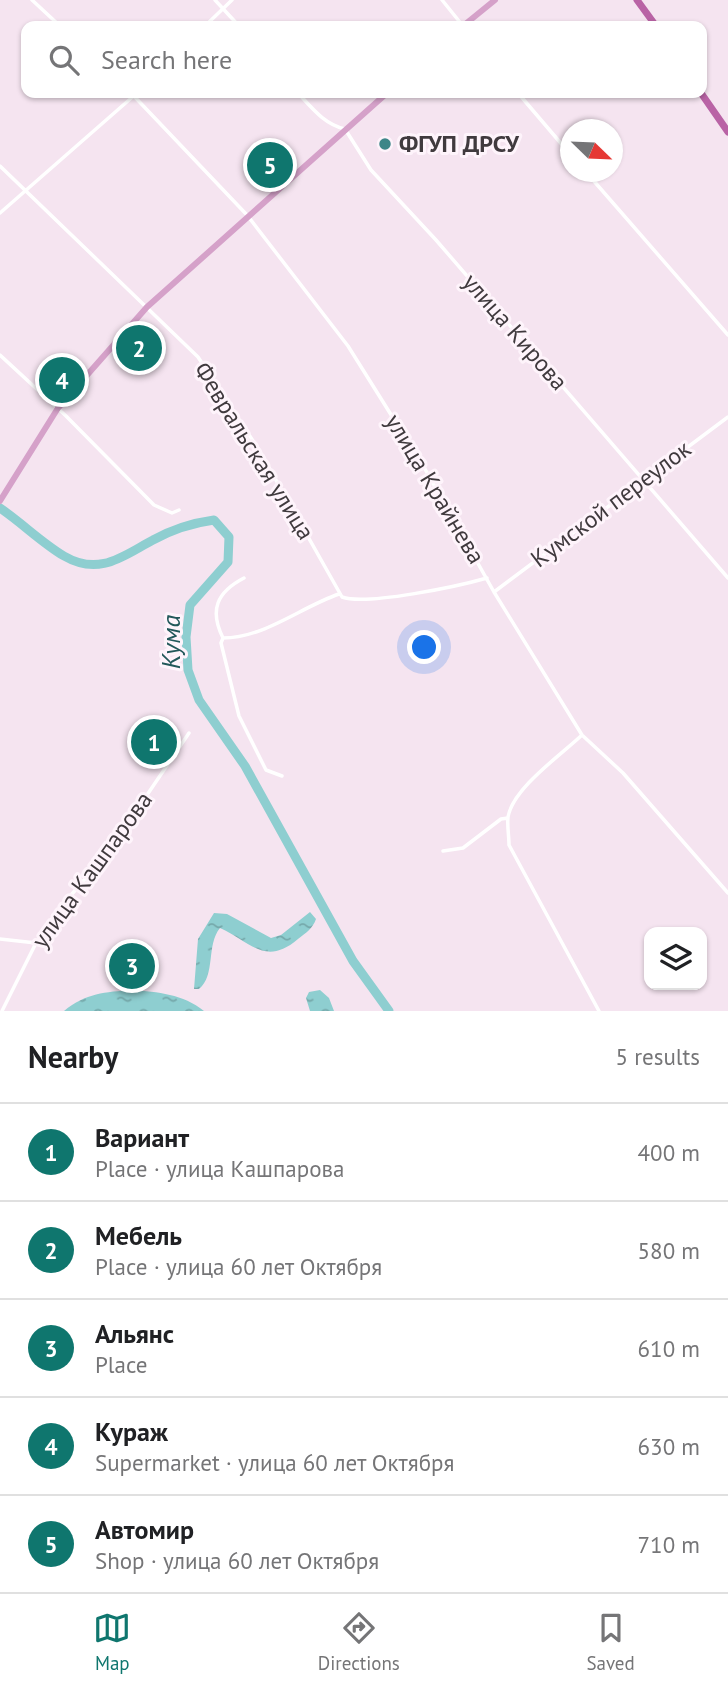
<!DOCTYPE html>
<meta charset="utf-8">
<style>
body{margin:0;font-family:"PT Sans",sans-serif;background:#f2f2f2;color:#202124}
.controls{position:absolute;right:21px;bottom:21px;display:grid;overflow:hidden;border-radius:14px;box-shadow:0 2px 5px #0004}
.controls button{width:63px;height:63px;display:grid;place-items:center;padding:0;border:0;border-bottom:2px solid #e0e0e0;background:#fff;color:#202124;font:35px sans-serif}
.compass{position:absolute;left:560px;top:119px;width:63px;height:63px;border-radius:50%;background:#fff;box-shadow:0 2px 5px #0004;rotate:113deg}
.you{position:absolute;left:425px;top:648px;width:24px;height:24px;margin:-18px;border:5px solid #fff;border-radius:50%;background:#1a73e8;box-shadow:0 0 0 10px #1a73e833}
.badge{display:grid;place-items:center;width:46px;height:46px;border-radius:50%;background:#0f766e;color:#fff;font-size:23px;font-weight:700}
.pin{position:absolute;translate:-50% -50%;border:4px solid #fff;box-shadow:0 2px 7px #0006}
.list{margin:0;padding:0;list-style:none}
h2{display:flex;justify-content:space-between;align-items:center;height:91px;margin:0;padding:0 28px;font-size:30px}
h2 small{font-size:23px;font-weight:400;color:#757577}
.list li{display:grid;grid-template-columns:46px 1fr auto;gap:21px;align-items:center;box-sizing:border-box;height:98px;padding:0 28px;border-top:2px solid #e0e0e0}
.list b{display:block;font-size:26px;white-space:nowrap}
.list p{margin:0;font-size:23px;white-space:nowrap;color:#757577}
.list em{font-size:23px;font-style:normal;color:#757577}
.icon{flex:none;width:38px;height:38px;fill:none;stroke:currentColor;stroke-width:2;stroke-linecap:round;stroke-linejoin:round}
.map{position:relative;flex:none;width:728px;height:1011px;overflow:hidden}
.search{position:absolute;background:#fff;box-shadow:0 2px 5px #0004;left:21px;right:21px;top:21px;height:77px;display:flex;align-items:center;gap:18px;box-sizing:border-box;padding:0 24px;border-radius:14px;color:#757577;font-size:26px}
.sheet{height:581px;background:#fff}
nav{display:flex;justify-content:space-around;align-items:center;box-sizing:border-box;height:98px;border-top:2px solid #e0e0e0;background:#fff;font-size:19px;color:#757577}
nav a{display:grid;justify-items:center;gap:4px}
nav .on{color:#0f766e}
.map>svg:first-child{display:block}
.water{fill:url(#water-ripples)}
.lines{fill:none;stroke-linecap:round;stroke-linejoin:round}
.river{stroke:#8eced0;stroke-width:9}
.street{stroke:#fff;stroke-width:3.5}
.primary{stroke:#d5a1c9;stroke-width:6}
.highway{stroke:#b963a5;stroke-width:7}
.poi-dot{fill:#3d8688;stroke:#fef4fb;stroke-width:2.5}
.labels{text-anchor:middle;stroke-width:6;stroke-linejoin:round;paint-order:stroke}
.poi-label{font-size:24px;font-weight:bold;fill:#403a3e;stroke:#fef4fb;text-anchor:start}
.street-label{font-size:24px;fill:#403a3e;stroke:#fef4fb}
.water-label{font-size:26px;font-style:italic;fill:#22585a;stroke:#fef4fb}
</style>
<div class="map">
<svg width="728" height="1011" viewBox="0 0 728 1011">
<defs>
<pattern id="water-ripples" width="26" height="14" patternUnits="userSpaceOnUse" patternTransform="scale(1.75)"><rect width="26" height="14" fill="#8eced0"/><path d="M2 4q2-2 4 0t4 0M15 11q2-2 4 0t4 0" fill="none" stroke="#75a8aa"/></pattern>
</defs>
<rect width="100%" height="100%" fill="#f5e4f0"/>
<path class="water" d="M 310,912 L 316,919 C 313,928 306,933 298,939 C 265,967 251,942 220,928 C 206,945 216,975 199,989 L 194,989 L 198,939 L 214,913 L 227,914 L 271,938 L 281,935 Z
M 132,990 C 158,992 183,994 204,1011 L 64,1011 C 86,993 105,992 132,990 Z
M 320,990 L 329,998 L 334,1011 L 310,1011 L 306,998 L 309,992 Z"/>
<g class="lines">
<path class="river" d="M 0,508 C 22,523 42,543 64,556 C 100,577 124,555 153,540 C 173,529 192,523 214,520 L 229,537 L 228,562 L 190,605 L 186,637 L 188,670 L 199,700 L 245,766 L 353,961 L 389,1011"/>
<path class="street" d="M 32,0 L 60,26
M 215,0 L 239,26
M 442,0 L 463,26
M 205,26 L 232,0
M 131,93 L 247,215 L 348,346 L 425,469 L 494,592 L 582,735 L 623,773 L 728,893
M 298,93 C 312,108 324,124 345,129 L 371,170 L 436,240 L 728,578
M 518,93 L 570,154
M 0,166 L 198,357 L 259,450 L 342,597 C 366,606 459,586 487,578
M 586,172 L 728,335
M 0,213 L 137,93
M 0,355 L 66,416 L 154,505 L 172,513 L 179,510
M 244,578 C 217,592 209,610 223,638 L 221,643 L 239,716 L 266,770 L 282,776
M 494,592 L 728,417
M 223,638 C 264,638 301,607 339,594
M 582,735 C 561,755 513,788 508,817 C 507,826 509,836 509,845 L 599,1011
M 443,851 L 463,848 L 501,819 L 508,818
M 0,939 L 36,943
M 2,1011 L 36,943 L 57,911 L 107,854 L 189,733"/>
<path class="primary" d="M 463,26 L 495,0
M 0,501 L 58,408 L 147,307 L 387,93"/>
<path class="highway" d="M 637,0 L 656,26
M 701,93 L 728,132"/>
</g>
<circle class="poi-dot" cx="385" cy="144" r="7"/>
<g class="labels">
<g class="poi-label">
<text x="399" y="152">ФГУП ДРСУ</text>
</g>
<g class="street-label">
<text transform="translate(515 332) rotate(49)" y="8">улица Кирова</text>
<text transform="translate(254 451) rotate(58)" y="8">Февральская улица</text>
<text transform="translate(435 489) rotate(59)" y="8">улица Крайнева</text>
<text transform="translate(611 504) rotate(-37)" y="8">Кумской переулок</text>
<text transform="translate(92 870) rotate(-54)" y="8">улица Кашпарова</text>
</g>
<g class="water-label">
<text transform="translate(171 642) rotate(-90)" y="9">Кума</text>
</g>
</g>
</svg>
<div class="controls">
<button><svg class="icon" aria-label="layers" viewBox="0 0 24 24"><path d="M12 4l9 5-9 5-9-5zM3 14l9 5 9-5"/></svg></button>
</div>
<svg class="compass" viewBox="-18 -18 36 36"><path d="M0-13l5 13h-10z" fill="#e53935"/><path d="M0 13l5-13h-10z" fill="#757577"/></svg>
<div class="you"></div>
<div class="pin badge" style="left:154px;top:742px">1</div>
<div class="pin badge" style="left:139px;top:348px">2</div>
<div class="pin badge" style="left:132px;top:966px">3</div>
<div class="pin badge" style="left:62px;top:380px">4</div>
<div class="pin badge" style="left:270px;top:165px">5</div>
<div class="search"><svg class="icon" aria-label="search" viewBox="0 0 24 24"><circle cx="10" cy="10" r="6"/><path d="M15 15l6 6"/></svg>Search here</div>
</div>
<section class="sheet">
<h2>Nearby<small>5 results</small></h2>
<ul class="list">
<li><span class="badge">1</span><div><b>Вариант</b><p>Place · улица Кашпарова</p></div><em>400 m</em></li>
<li><span class="badge">2</span><div><b>Мебель</b><p>Place · улица 60 лет Октября</p></div><em>580 m</em></li>
<li><span class="badge">3</span><div><b>Альянс</b><p>Place</p></div><em>610 m</em></li>
<li><span class="badge">4</span><div><b>Кураж</b><p>Supermarket · улица 60 лет Октября</p></div><em>630 m</em></li>
<li><span class="badge">5</span><div><b>Автомир</b><p>Shop · улица 60 лет Октября</p></div><em>710 m</em></li>
</ul>
</section>
<nav>
<a class="on"><svg class="icon" aria-label="map" viewBox="0 0 24 24"><path d="M3 6l6-2 6 2 6-2v14l-6 2-6-2-6 2zM9 4v14M15 6v14"/></svg>Map</a>
<a><svg class="icon" aria-label="directions" viewBox="0 0 24 24"><path d="M12 3l9 9-9 9-9-9zM9 14v-3h6M13 9l2 2-2 2"/></svg>Directions</a>
<a><svg class="icon" aria-label="saved" viewBox="0 0 24 24"><path d="M7 4h10v16l-5-4-5 4z"/></svg>Saved</a>
</nav>
